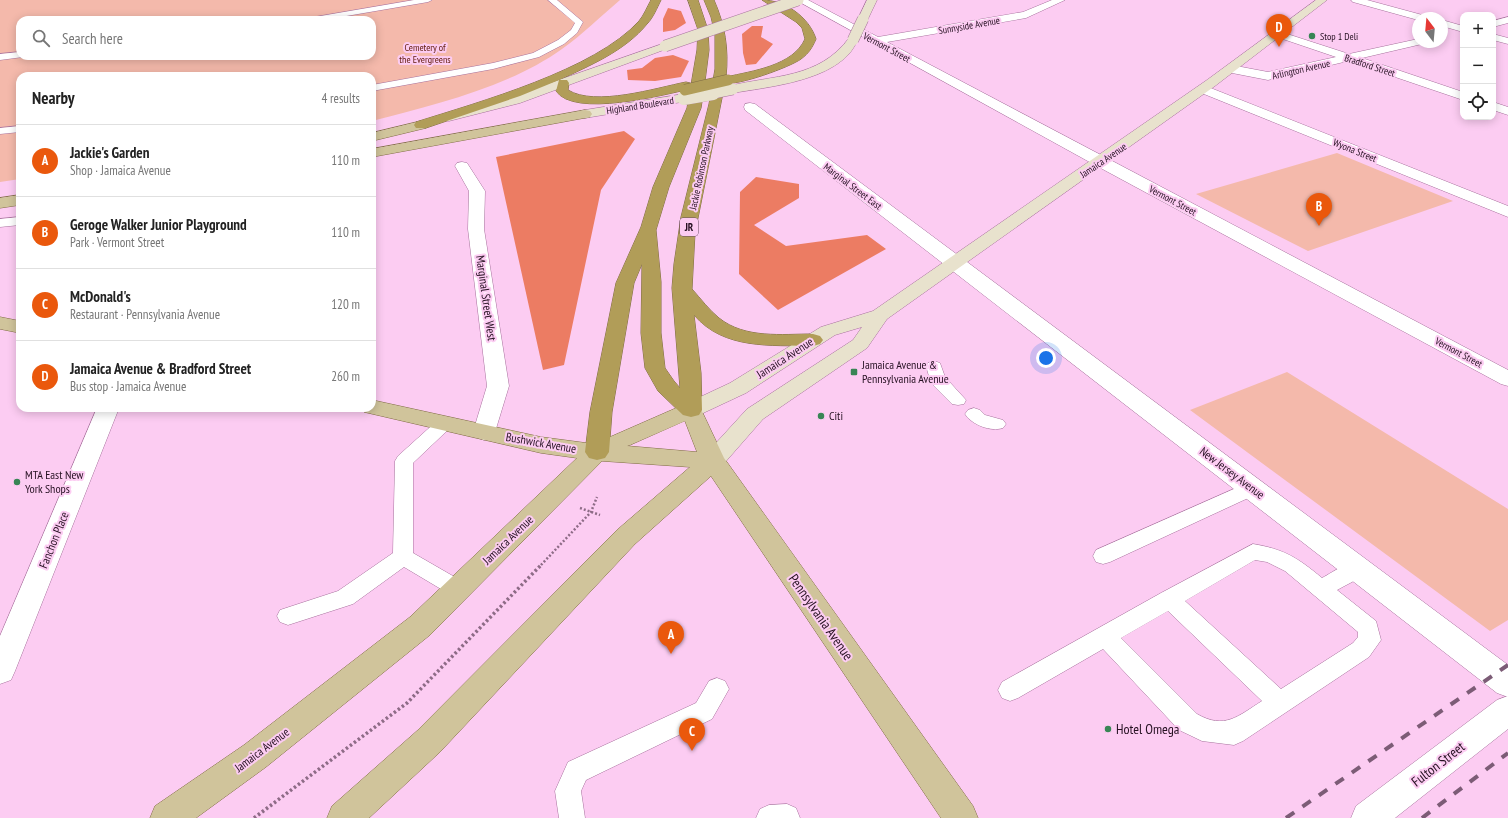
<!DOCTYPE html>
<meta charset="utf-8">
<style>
body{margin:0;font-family:"PT Sans Narrow",sans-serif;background:#f6f6f6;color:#222}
.controls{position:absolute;right:12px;top:12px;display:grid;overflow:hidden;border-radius:8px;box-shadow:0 2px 10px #0003}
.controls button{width:36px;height:36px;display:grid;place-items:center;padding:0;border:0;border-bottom:1px solid #e0e0e0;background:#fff;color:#222;font:20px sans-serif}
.compass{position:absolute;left:1412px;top:12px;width:36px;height:36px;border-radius:50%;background:#fff;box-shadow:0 2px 10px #0003;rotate:344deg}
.you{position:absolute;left:1046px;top:358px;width:14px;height:14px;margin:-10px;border:3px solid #fff;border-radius:50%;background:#1a73e8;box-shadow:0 0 0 6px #1a73e833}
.badge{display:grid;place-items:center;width:26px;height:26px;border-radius:50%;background:#ea580c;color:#fff;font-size:13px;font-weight:700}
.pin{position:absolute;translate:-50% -33px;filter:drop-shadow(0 1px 2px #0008)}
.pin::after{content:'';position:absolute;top:21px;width:14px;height:12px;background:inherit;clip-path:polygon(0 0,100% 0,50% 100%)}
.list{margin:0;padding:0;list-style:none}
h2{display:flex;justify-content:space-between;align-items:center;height:52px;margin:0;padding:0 16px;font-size:17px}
h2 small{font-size:13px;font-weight:400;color:#767676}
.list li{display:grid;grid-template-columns:26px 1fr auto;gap:12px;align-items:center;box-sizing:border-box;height:72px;padding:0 16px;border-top:1px solid #e0e0e0}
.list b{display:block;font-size:15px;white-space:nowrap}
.list p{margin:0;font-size:13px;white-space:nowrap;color:#767676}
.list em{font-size:13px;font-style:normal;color:#767676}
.icon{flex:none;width:22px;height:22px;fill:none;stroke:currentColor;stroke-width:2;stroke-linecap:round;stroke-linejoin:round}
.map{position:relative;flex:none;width:1508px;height:818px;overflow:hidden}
.search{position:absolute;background:#fff;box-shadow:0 2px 10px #0003;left:16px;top:16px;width:360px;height:44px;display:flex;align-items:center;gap:10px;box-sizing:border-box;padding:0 14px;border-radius:12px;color:#767676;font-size:15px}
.panel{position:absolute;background:#fff;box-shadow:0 2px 10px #0003;left:16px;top:72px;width:360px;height:340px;border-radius:12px}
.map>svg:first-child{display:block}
.green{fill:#f4b9ab;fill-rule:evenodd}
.forest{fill:#ec7c63}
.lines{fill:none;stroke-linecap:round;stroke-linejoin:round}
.service-casing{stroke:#a7719d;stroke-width:1}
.minor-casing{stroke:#a7719d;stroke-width:1}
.tertiary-casing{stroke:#a7719d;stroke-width:1}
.secondary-casing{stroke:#a7719d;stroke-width:1}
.primary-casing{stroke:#806c45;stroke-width:1}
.motorway-casing{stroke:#806c45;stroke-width:1}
.path-far1{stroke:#8d6b86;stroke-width:2.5;stroke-dasharray:2 2;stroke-linecap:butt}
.path{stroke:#8d6b86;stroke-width:3.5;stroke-dasharray:2.5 2.5;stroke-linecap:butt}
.service{fill:#fff;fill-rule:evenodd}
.minor{fill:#fff;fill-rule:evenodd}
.tertiary{fill:#fff;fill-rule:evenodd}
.secondary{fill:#e8e2cd;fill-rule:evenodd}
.primary{fill:#d0c49b;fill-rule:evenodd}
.motorway{fill:#b19d58;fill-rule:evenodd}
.rail{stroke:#7c5c76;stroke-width:4;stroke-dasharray:10 10;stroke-linecap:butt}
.secondary-bridge-far1-casing{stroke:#a7719d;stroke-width:12;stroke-linecap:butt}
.secondary-bridge-casing{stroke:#a7719d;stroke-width:14;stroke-linecap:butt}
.motorway-bridge-casing{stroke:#806c45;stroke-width:12;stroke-linecap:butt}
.secondary-bridge-far1{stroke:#e8e2cd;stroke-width:11}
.secondary-bridge{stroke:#e8e2cd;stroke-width:14}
.motorway-bridge{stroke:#b19d58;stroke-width:11}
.poi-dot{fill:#388555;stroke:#fcccf2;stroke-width:1.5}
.labels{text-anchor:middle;stroke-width:4;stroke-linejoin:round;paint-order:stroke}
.far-street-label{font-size:10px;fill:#261122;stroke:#fcccf2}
.far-poi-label{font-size:10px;fill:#261122;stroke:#fcccf2;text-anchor:start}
.far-park-label{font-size:10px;fill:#5f190a;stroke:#fcccf2}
.shield{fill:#fcccf2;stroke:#664960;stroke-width:1}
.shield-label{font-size:11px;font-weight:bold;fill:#261122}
.street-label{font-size:12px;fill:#261122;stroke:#fcccf2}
.poi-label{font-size:12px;fill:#261122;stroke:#fcccf2;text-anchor:start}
.near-street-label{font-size:14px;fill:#261122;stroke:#fcccf2}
.near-poi-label{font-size:14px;fill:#261122;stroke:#fcccf2;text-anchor:start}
</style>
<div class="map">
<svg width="1508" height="818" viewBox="0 0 1508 818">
<rect width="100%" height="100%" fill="#fcccf2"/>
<path class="green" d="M 0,0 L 620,0 C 601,16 582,35 562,49 C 509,87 434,105 372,121 L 372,76 L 20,76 L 20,179 L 0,182 ZM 20,20 L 372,20 L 372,56 L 20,56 Z
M 1337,153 L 1453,201 L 1308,251 L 1196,194 Z
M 1287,372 L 1508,509 L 1508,620 L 1490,631 L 1190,410 Z"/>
<path class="forest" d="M 668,8 L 681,11 L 686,23 L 675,30 L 663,32 L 663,19 Z
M 752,26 L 763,26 L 761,37 L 773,44 L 756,64 L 746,65 L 743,53 L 742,34 Z
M 673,55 L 689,61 L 681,77 L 655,81 L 628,80 L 627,70 L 642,68 L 655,58 Z
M 624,131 L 635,139 L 601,190 L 564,365 L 543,370 L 496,157 Z
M 756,177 L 799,184 L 799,198 L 754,225 L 786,246 L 867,235 L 886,249 L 778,310 L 739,274 L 740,192 Z"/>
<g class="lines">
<defs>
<path id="service" d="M 414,0 L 432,0 L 428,2 L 323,20 L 305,20 L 309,18 Z
M 548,0 L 557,0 L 583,22 L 577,33 L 564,44 L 539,57 L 493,69 L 372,91 L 372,85 L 493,63 L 533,53 L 558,40 L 571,30 L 575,23 Z
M 20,52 L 20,56 L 23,57 L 0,60 L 0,54 Z
M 20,126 L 20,132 L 0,134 L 0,128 Z
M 20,217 L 20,225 L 0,227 L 0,219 Z
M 934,361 L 940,363 L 945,377 L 966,400 L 964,404 L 958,405 L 952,404 L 931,383 L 926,366 L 928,363 Z
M 974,408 L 980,410 L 985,415 L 1003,420 L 1006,424 L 1003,428 C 991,432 972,425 965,414 L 968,410 Z
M 445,417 L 451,419 L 454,423 L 451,427 L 413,463 L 413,553 L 465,583 L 469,589 L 465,595 L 458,598 L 451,595 L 404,567 L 353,604 L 288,625 L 280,622 L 277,616 L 280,610 L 338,591 L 393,553 L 395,461 L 398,456 L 439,419 Z
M 1252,481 L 1259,483 L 1261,488 L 1259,493 L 1110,562 L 1103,564 L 1096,562 L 1093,556 L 1096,550 Z
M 1253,544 C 1284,549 1298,558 1322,578 C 1335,571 1351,558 1365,563 L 1368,569 L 1365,575 L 1337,590 L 1376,621 L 1381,640 L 1369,657 L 1243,741 L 1234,745 L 1202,741 L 1179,730 L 1103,649 L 1018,698 L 1010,701 L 1002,698 L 998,690 L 1002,682 L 1161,593 ZM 1255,560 L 1267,562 L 1285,571 L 1358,632 L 1358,637 L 1353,643 L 1281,689 L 1185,601 ZM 1168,611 L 1262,701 C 1238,716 1225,730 1197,714 L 1121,638 Z
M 717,678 L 725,681 L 729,689 L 712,719 L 586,780 L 581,791 L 585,818 L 559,818 L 555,791 L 568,762 L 696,703 L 709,681 Z
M 787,804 L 796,808 L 800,818 L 756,818 L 760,809 L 769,805 Z"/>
<path id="minor" d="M 796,0 L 808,0 L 878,37 L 1023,12 L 1052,0 L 1065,0 L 1026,18 L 887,42 L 1508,370 L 1508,386 L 1501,384 L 1095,165 Z
M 1351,0 L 1367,0 L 1426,16 L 1427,18 L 1418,18 L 1418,20 L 1353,2 Z
M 1508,17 L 1508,23 L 1493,27 L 1493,21 Z
M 1442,20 L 1463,26 L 1463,32 L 1442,26 Z
M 1278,31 L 1349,54 L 1418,39 L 1418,42 L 1424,42 L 1422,44 L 1362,58 L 1463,92 L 1463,100 L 1348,61 L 1268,80 L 1227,72 L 1225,69 L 1227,66 L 1231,65 L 1268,72 L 1336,57 L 1274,36 L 1273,34 Z
M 1493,34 L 1508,38 L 1508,44 L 1493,40 Z
M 1203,85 L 1508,206 L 1508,217 L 1199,92 L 1197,89 L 1199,86 Z
M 1493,102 L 1508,107 L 1508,115 L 1493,110 Z
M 750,103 L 755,104 L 1508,665 L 1508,697 L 1497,693 L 745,110 L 744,107 L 745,104 Z
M 462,162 L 467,163 L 485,191 L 484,229 L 509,386 L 495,432 L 492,437 L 484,440 L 476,437 L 473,432 L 487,386 L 468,229 L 469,191 L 455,166 L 457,163 Z
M 97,408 L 119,408 L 15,671 L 11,680 L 0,684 L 0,636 Z"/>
<path id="tertiary" d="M 1508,696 L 1508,729 L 1395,818 L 1351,818 L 1356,806 L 1497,700 Z"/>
<path id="secondary" d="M 867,0 L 877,0 L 867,21 L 859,21 L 858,19 Z
M 1316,0 L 1327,0 L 1215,86 L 887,319 L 867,348 L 763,419 L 721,467 L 713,469 L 705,467 L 701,461 L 705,455 L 747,409 L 853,340 L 862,327 L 835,335 L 746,393 L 699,415 L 691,417 L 683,415 L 680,410 L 683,405 L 730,383 L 821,327 L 873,311 L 1207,80 Z
M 853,37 L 858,40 C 855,45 852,51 848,55 C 822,82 768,87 733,93 L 727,89 L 729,86 C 773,75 819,79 849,38 Z
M 665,43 L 669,44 L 671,46 L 669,48 L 520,103 L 449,121 L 444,120 L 442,117 L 444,114 L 510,97 Z
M 684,94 L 690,98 L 688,101 L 585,118 L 580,117 L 578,114 L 580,111 L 585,110 Z"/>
<path id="primary" d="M 585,110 L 590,111 L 592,114 L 590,117 L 372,157 L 372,149 Z
M 421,121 L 426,122 L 428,125 L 426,128 L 372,141 L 372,133 Z
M 20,195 L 20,205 L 0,208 L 0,198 Z
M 0,317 L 20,321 L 20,333 L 0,329 Z
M 372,400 L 541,437 L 594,444 L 683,405 L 691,403 L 699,405 L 724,458 L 973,806 L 978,818 L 941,818 L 711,476 L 635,544 L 440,752 L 369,818 L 327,818 L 332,806 L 418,730 L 617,530 L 690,467 L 602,461 L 430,635 L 266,767 L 196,818 L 150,818 L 155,806 L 244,745 L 410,617 L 577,458 L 541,453 L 364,412 L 362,408 L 372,408 ZM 685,421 L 697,452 L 627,446 L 630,445 Z"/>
<path id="motorway" d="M 651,0 L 661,0 C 657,8 653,18 647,24 C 625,51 589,66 559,80 L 567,80 L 569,83 L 568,90 C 595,107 656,88 686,82 L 690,83 L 692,86 L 690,89 C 663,95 574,118 556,91 L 559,80 L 520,96 L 426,128 L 416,128 L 414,125 L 416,122 C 479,102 595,70 639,21 C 644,15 647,7 651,0 Z
M 688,0 L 698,0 L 708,30 L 709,50 L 704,89 L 701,108 L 669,187 L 656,230 L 661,282 L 661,333 L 665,368 L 674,381 L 680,388 L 672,288 L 674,264 L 681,217 L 709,104 L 715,69 L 715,34 L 711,17 L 704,0 L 714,0 C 725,25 729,49 726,77 C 752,71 793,66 805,39 L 802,28 L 796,22 L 762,0 C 785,0 809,17 816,39 C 812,48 809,53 801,59 C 790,67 738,86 725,83 L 695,233 L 692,289 C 701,299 709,310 719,318 C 745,339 782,334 813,334 L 820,336 L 823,340 L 820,344 L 813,346 C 771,345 724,350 694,315 L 701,373 L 702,410 L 699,415 L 691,417 L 683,415 L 658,391 L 645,368 L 641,333 L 642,264 L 634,283 L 612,412 L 609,452 L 605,458 L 597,460 L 589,458 L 585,452 L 590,412 L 616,283 L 641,227 L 653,187 L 687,108 L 697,50 L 698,30 Z"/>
</defs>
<use href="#service" class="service-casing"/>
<use href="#minor" class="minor-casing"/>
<use href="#tertiary" class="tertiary-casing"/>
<use href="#secondary" class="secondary-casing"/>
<use href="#primary" class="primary-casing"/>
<use href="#motorway" class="motorway-casing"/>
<path class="path-far1" d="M 580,508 L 600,515
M 541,565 L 591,512 L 597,497"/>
<path class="path" d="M 254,818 L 407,703 L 542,564"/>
<use href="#service" class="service"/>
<use href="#minor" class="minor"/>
<use href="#tertiary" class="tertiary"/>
<use href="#secondary" class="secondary"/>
<use href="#primary" class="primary"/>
<use href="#motorway" class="motorway"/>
<path class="rail" d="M 1286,818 L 1508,665
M 1422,818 L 1508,753"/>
<defs>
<path id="secondary-bridge-far1" d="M 853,40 L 863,19
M 665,46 L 798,0
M 708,94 L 733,89"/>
<path id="secondary-bridge" d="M 684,98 L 713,93"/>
<path id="motorway-bridge" d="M 685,90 L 728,80"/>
</defs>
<use href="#secondary-bridge-far1" class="secondary-bridge-far1-casing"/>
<use href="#secondary-bridge" class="secondary-bridge-casing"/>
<use href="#motorway-bridge" class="motorway-bridge-casing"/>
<use href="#secondary-bridge-far1" class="secondary-bridge-far1"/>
<use href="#secondary-bridge" class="secondary-bridge"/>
<use href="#motorway-bridge" class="motorway-bridge"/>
</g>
<g class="poi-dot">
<circle cx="1312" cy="36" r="4"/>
<rect x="850" y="368" width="8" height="8" rx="2"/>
<circle cx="821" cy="416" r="4"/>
<circle cx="17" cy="482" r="4"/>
<circle cx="1108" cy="729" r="4"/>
</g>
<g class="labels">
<g class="far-street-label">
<text transform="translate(969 25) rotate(-10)" y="4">Sunnyside Avenue</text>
<text transform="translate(887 47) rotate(28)" y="4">Vermont Street</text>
<text transform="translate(1370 65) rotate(18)" y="4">Bradford Street</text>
<text transform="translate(1301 69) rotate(-13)" y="4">Arlington Avenue</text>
<text transform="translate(640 105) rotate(-9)" y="4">Highland Boulevard</text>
<text transform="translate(1355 150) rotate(22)" y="4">Wyona Street</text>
<text transform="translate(1103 160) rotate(-34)" y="4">Jamaica Avenue</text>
<text transform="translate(701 168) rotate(-78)" y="4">Jackie Robinson Parkway</text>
<text transform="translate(853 186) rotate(37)" y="4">Marginal Street East</text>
<text transform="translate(1173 200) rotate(28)" y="4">Vermont Street</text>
<text transform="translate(1459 352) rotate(28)" y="4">Vermont Street</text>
</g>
<g class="far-poi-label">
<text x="1320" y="40">Stop 1 Deli</text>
</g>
<g class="far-park-label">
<text x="425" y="51">Cemetery of<tspan x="425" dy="12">the Evergreens</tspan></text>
</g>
<rect class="shield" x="680" y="218" width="18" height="18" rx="3"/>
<g class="shield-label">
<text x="689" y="231">JR</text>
</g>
<g class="street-label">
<text transform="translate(486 298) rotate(82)" y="4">Marginal Street West</text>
<text transform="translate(785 358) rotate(-33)" y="4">Jamaica Avenue</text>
<text transform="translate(541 443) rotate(10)" y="4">Bushwick Avenue</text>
<text transform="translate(1232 473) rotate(37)" y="4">New Jersey Avenue</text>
<text transform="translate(54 540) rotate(-68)" y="4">Fanchon Place</text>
<text transform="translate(508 540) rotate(-44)" y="4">Jamaica Avenue</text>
<text transform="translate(262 750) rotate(-37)" y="4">Jamaica Avenue</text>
</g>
<g class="poi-label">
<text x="862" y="369">Jamaica Avenue &amp;<tspan x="862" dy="14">Pennsylvania Avenue</tspan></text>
<text x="829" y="420">Citi</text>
<text x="25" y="479">MTA East New<tspan x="25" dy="14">York Shops</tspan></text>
</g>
<g class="near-street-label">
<text transform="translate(821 617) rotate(55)" y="5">Pennsylvania Avenue</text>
<text transform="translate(1438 764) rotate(-38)" y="5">Fulton Street</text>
</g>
<g class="near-poi-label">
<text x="1116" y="734">Hotel Omega</text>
</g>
</g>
</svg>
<div class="controls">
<button>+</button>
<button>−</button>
<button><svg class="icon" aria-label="locate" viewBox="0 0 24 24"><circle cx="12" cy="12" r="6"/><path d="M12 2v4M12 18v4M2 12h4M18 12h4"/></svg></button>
</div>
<svg class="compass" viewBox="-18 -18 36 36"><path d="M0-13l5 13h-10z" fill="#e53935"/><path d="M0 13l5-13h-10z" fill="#767676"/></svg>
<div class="you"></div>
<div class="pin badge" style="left:671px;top:654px">A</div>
<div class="pin badge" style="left:1319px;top:226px">B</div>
<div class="pin badge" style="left:692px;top:751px">C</div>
<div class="pin badge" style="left:1279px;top:47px">D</div>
<div class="search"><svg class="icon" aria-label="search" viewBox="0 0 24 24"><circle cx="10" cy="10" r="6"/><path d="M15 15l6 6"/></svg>Search here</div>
<section class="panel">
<h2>Nearby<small>4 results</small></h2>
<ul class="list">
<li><span class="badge">A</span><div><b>Jackie's Garden</b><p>Shop · Jamaica Avenue</p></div><em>110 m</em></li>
<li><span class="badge">B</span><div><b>Geroge Walker Junior Playground</b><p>Park · Vermont Street</p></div><em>110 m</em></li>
<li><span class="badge">C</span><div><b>McDonald's</b><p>Restaurant · Pennsylvania Avenue</p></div><em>120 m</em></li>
<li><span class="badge">D</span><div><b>Jamaica Avenue &amp; Bradford Street</b><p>Bus stop · Jamaica Avenue</p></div><em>260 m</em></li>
</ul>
</section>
</div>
